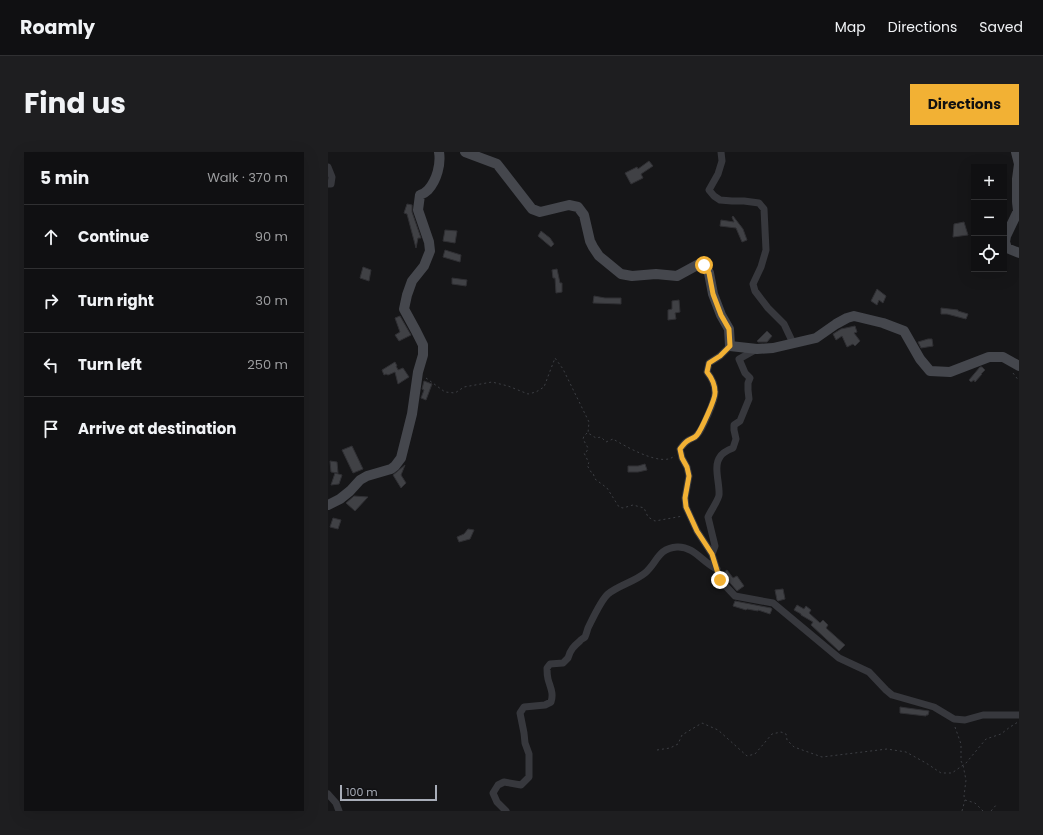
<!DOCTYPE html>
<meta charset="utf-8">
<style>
body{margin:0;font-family:Poppins,sans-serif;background:#1e1e20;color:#f1f3f6}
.controls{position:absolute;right:12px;top:12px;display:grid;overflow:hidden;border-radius:0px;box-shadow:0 4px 16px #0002}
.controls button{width:36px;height:36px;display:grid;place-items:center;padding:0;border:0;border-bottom:1px solid #303032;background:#101012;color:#f1f3f6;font:20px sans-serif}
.scale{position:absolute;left:12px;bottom:10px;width:97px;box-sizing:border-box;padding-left:4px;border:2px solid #a8adb8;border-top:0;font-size:11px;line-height:14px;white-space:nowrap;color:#a8adb8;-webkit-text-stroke:3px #111113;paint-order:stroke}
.stop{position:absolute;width:12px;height:12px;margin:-9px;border:3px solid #f2b134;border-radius:50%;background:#fff}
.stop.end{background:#f2b134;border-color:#fff;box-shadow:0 1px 4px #0008}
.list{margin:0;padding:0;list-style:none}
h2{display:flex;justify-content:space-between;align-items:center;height:52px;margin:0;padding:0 16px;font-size:17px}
h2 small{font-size:13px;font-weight:400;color:#9c9d9f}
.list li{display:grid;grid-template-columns:26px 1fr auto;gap:12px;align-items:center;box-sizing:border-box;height:64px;padding:0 16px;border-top:1px solid #303032}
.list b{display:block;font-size:15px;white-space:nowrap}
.list em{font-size:13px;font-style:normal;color:#9c9d9f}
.icon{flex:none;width:22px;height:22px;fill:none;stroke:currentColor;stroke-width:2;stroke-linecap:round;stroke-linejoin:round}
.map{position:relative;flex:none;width:691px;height:659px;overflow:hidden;border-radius:0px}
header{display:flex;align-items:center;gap:24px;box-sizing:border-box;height:56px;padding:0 20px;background:#101012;border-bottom:1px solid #303032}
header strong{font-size:19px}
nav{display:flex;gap:22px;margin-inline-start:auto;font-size:14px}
.intro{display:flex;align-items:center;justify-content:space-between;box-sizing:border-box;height:96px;padding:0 24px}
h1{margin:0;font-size:28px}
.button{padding:10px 18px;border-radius:0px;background:#f2b134;color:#111;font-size:14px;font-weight:700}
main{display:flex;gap:24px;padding:0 24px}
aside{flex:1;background:#101012;border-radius:0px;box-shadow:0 4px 16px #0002}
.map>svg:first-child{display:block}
.building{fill:#404145;stroke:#303034}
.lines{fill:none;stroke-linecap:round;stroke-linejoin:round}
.path{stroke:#3d3f44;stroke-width:1;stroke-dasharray:2 3;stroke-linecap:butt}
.street{stroke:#37383d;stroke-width:7}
.secondary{stroke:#45474d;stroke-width:10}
.route{stroke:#f2b134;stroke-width:5}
</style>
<header>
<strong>Roamly</strong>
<nav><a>Map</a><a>Directions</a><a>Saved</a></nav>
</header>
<div class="intro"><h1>Find us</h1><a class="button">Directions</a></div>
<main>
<aside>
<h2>5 min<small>Walk · 370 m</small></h2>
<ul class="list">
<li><svg class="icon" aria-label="ahead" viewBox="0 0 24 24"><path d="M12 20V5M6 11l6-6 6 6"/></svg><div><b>Continue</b></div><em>90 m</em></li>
<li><svg class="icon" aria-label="right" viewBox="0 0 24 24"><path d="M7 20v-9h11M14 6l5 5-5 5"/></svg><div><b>Turn right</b></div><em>30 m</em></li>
<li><svg class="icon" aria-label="left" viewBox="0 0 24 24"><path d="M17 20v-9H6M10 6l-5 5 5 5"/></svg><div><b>Turn left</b></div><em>250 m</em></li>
<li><svg class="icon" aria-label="arrive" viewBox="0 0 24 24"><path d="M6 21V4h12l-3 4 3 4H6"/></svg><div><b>Arrive at destination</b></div></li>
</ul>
</aside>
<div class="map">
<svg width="691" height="659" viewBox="0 0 691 659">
<rect width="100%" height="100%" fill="#161618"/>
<path class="building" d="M 321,9 L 325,14 L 313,22 L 315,26 L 303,32 L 297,21 L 309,15 L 310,17 Z
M 79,52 L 84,53 L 84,60 L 93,86 L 90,86 L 88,96 L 79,62 L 76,61 Z
M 405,64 L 415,77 L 419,88 L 414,90 L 408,76 L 392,74 L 393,68 L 406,70 L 404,65 Z
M 636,70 L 640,83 L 625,85 L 626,72 Z
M 117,78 L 129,79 L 127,91 L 115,89 Z
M 213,79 L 222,86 L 226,92 L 223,95 L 210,84 Z
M 117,98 L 133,103 L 132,110 L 115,105 Z
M 35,115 L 43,118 L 41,129 L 32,126 Z
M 229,117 L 232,131 L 234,131 L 234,140 L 228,141 L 227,126 L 225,126 L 224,118 Z
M 124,126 L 139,128 L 138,134 L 124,132 Z
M 549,137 L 558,144 L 555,151 L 551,148 L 549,153 L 543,149 Z
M 266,144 L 277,146 L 293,146 L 293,152 L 265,151 Z
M 351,148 L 352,160 L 347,161 L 348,167 L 340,168 L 340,158 L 344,157 L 344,149 Z
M 613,156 L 630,158 L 630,159 L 640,162 L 638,167 L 619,162 L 613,162 Z
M 72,164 L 83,183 L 71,189 L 67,183 L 72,180 L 67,166 Z
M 527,174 L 529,180 L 526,181 L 532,189 L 527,194 L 525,192 L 519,195 L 514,184 L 508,188 L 505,182 L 513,177 Z
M 439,179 L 444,184 L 439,190 L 430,190 L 429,189 Z
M 600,187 L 604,187 L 605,194 L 593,196 L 590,190 Z
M 67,210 L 69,214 L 68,214 L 70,218 L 75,216 L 81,225 L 70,232 L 67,220 L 60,223 L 58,222 L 56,223 L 54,218 Z
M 652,215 L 654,215 L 657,218 L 653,222 L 654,222 L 647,230 L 646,228 L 643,230 L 641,228 Z
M 96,229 L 104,232 L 98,248 L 93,246 L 96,238 L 94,237 Z
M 24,294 L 35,317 L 25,321 L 14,298 Z
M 2,309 L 9,310 L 10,321 L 3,320 Z
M 317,312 L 319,318 L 310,320 L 300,320 L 300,314 L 310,314 Z
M 77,313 L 73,323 L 78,331 L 73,336 L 65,323 Z
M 7,321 L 14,323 L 11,332 L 3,333 Z
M 26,344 L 40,345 L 27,359 L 18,351 Z
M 5,366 L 13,368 L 10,377 L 2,375 Z
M 140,377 L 146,378 L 142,387 L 131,390 L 129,385 L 136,382 Z
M 399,418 L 405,426 L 409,424 L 416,434 L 409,439 L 396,424 L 395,421 Z
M 455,437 L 457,447 L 450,449 L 449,448 L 447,438 Z
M 407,449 L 443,456 L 444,457 L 442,462 L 430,458 L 430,459 L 419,457 L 418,458 L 405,454 Z
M 469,453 L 476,457 L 478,454 L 483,458 L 481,461 L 492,471 L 495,468 L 500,473 L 498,476 L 517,493 L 511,499 L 483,473 L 485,470 L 473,463 L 473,462 L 466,458 Z
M 572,555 L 601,559 L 600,563 L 598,563 L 598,564 L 572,561 Z"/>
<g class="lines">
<path class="path" d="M 685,221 L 691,229
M 98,226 L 117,240 L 127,241 L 136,235 L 164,230 L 180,234 L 200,242 L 208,240 L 216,235 L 227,206 L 235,217 L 261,270 L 260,281 L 268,286 L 273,285 L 278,290 L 285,287 C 297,294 336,317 347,303
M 259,281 L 256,284 L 255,287 L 260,296 L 259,299 L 256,301 L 261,311 L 259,313 L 263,320 L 265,321 L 267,327 L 279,336 L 291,355 L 295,356 L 305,353 L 316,356 L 320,365 L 327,369 L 355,364
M 627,575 L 633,592 L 633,609 L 635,613 L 638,628 L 636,644 L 637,648 L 647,651 L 655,659
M 329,598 L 342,596 L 350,592 L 354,583 L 374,571 L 390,578 L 419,604 L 427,602 L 444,582 L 453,580 L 458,582 L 459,588 L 466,595 L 494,605 L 559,597 L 578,600 L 598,611 L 613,621 L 624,621 L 638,611 L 658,587 L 673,582 L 682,575 L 690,570
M 634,659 L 637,648
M 663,659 L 669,652"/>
<path class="street" d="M 393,0 L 394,9 L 390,22 L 381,38 L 386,44 L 392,48 L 404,49 L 416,49 L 431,51 L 436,57 L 438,98 L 433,115 L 425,132 L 427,139 L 440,156 L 456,172 L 465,191
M 0,15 L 4,25 L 3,32 L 0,32
M 402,194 L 392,204 L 381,211 L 379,220 C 383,225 387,233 387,240 C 388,246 374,278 369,283 C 367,286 364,286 361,288 C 357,290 355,293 352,297 L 354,306 L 359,315 L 361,324 L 357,346 L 358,355 L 369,379 L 384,402 L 392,428 L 407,444 L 445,451 L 511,506 L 541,520 L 558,538 L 564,543 L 606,555 L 626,567 L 637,568 L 655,563 L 691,563
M 384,402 L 387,394 L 380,365 C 382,360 391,347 391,343 C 392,332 385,314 392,305 C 394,301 400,298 405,296 L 408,287 L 406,278 L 406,273 L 412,269 L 421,247 L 420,238 L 420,231 L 422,226 L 417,221 L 411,207 L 429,197
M 0,642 L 8,651 L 11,659
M 178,659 L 169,650 L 165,641 L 170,633 L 176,630 L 193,633 L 201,625 L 201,602 L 197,591 L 196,581 L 192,561 L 196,555 L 217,553 L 223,550 C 226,541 222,535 220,527 C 219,523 219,520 219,516 L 222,512 L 235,511 L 240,506 C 242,498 246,494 252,489 C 253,487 255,487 257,485 C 258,483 259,479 260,476 C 264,468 273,448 280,442 C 291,433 306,430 317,421 C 329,411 330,396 349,395 C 366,394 375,411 389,417"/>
<path class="secondary" d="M 137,0 L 169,12 L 204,57 L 212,60 L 241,53 L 250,55 L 256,63 L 262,89 L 265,95 L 271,104 L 293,122 L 304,124 L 328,122 L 349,124 L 371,112 L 376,113 L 381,121 L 385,142 L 393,163 L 401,177 L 402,194 L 429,197 L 445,196 L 488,186 L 508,172 L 519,166 L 526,164 L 555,171 L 576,179 L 592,207 L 602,219 L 622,220 L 661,205 L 675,205 L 691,214
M 688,0 L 691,12 L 689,27 L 689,50 L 690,59 L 678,84 L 677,90 L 679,96 L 691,101
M 0,353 L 12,347 L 22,339 L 32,328 L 39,324 L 63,317 L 67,314 L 73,306 L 84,262 L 90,220 L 95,203 L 95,193 L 88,179 L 76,157 L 79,143 L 84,129 L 96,114 L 102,99 L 101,90 L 90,58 L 92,43 C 95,42 98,40 100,38 C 109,28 113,12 111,0"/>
</g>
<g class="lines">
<path class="route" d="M 376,113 L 381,121 L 385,142 L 393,163 L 401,177 L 402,194 L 392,204 L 381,211 L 379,220 C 383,225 387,233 387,240 C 388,246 373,278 369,283 C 367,286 364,286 361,288 C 357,290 355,293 352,297 L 354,306 L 359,315 L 361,324 L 357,346 L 358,355 L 369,379 L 384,402 L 392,428"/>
</g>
</svg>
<div class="controls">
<button>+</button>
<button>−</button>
<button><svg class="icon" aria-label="locate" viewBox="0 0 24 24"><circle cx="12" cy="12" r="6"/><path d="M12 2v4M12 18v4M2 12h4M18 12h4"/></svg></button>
</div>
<div class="scale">100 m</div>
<div class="stop" style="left:376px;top:113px"></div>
<div class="stop end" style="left:392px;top:428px"></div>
</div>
</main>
